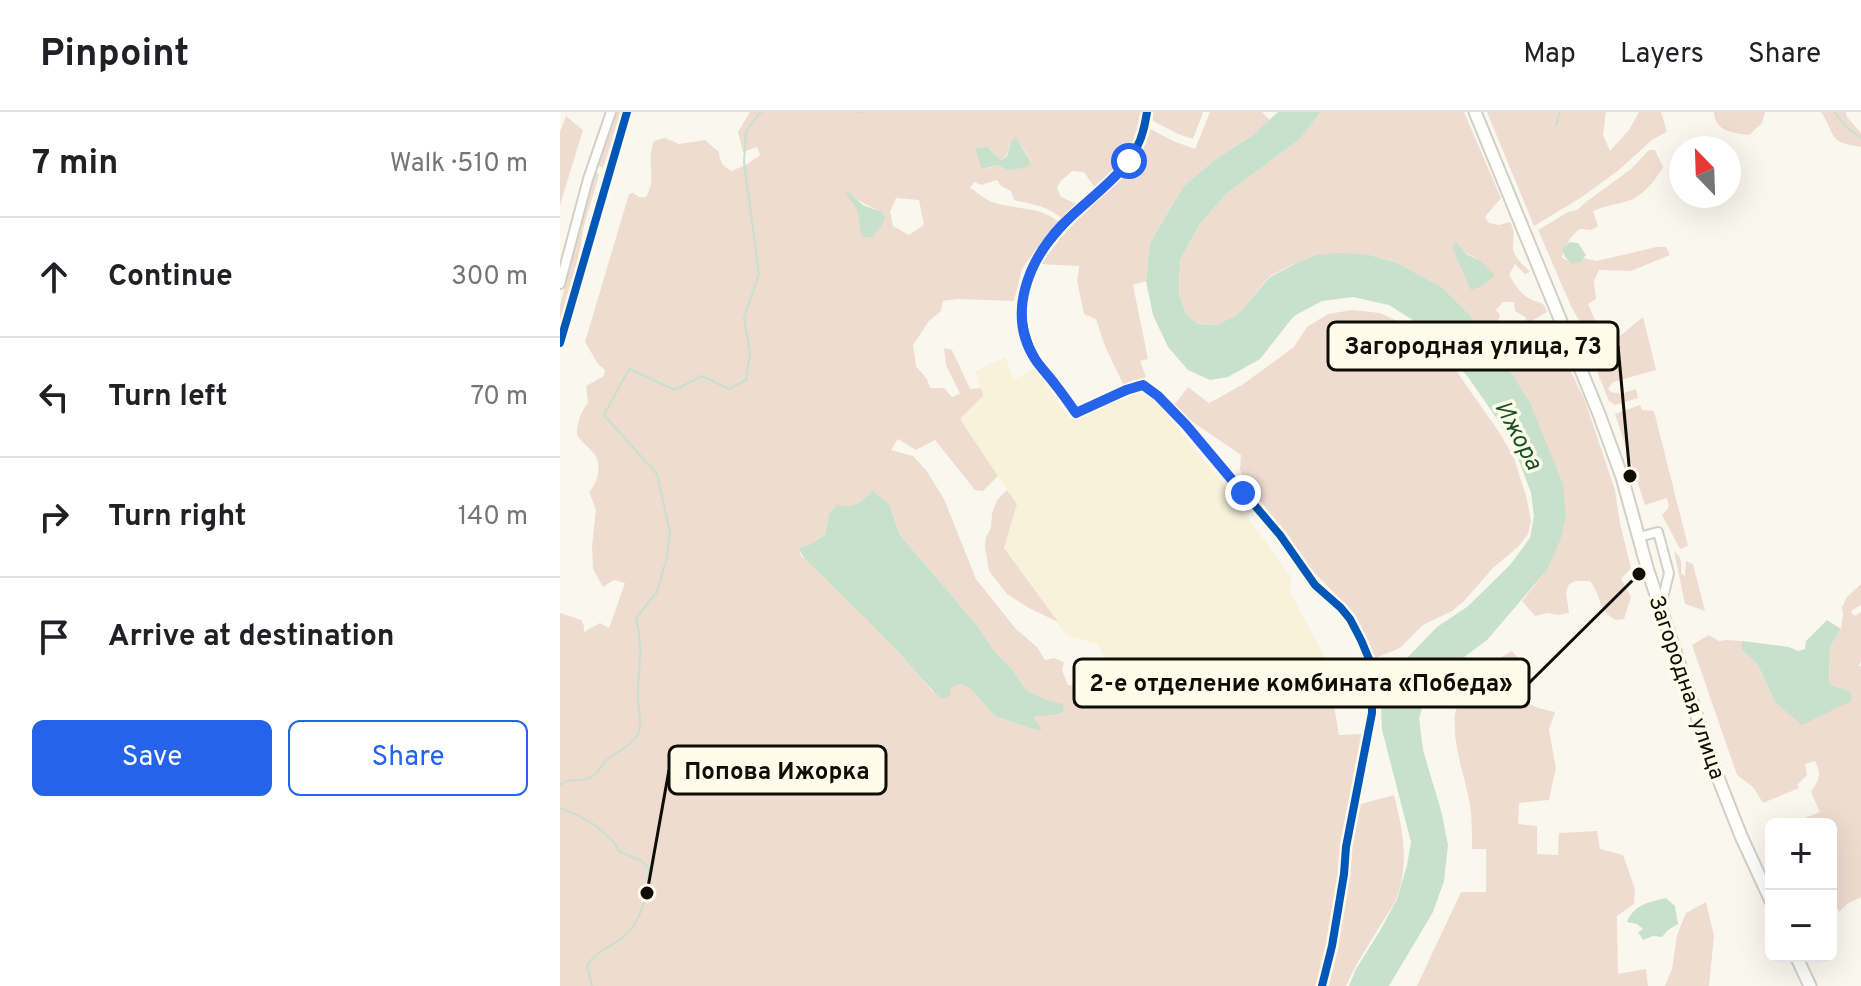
<!DOCTYPE html>
<meta charset="utf-8">
<style>
body{margin:0;font-family:Overpass,sans-serif;background:#f2f2f2;color:#202124}
.controls{position:absolute;right:24px;bottom:24px;display:grid;overflow:hidden;border-radius:12px;box-shadow:0 8px 32px #0002}
.controls button{width:72px;height:72px;display:grid;place-items:center;padding:0;border:0;border-bottom:2px solid #e0e0e0;background:#fff;color:#202124;font:40px sans-serif}
.compass{position:absolute;left:1109px;top:24px;width:72px;height:72px;border-radius:50%;background:#fff;box-shadow:0 8px 32px #0002;rotate:337deg}
.stop{position:absolute;width:24px;height:24px;margin:-18px;border:6px solid #2563eb;border-radius:50%;background:#fff}
.stop.end{background:#2563eb;border-color:#fff;box-shadow:0 2px 8px #0008}
.list{margin:0;padding:0;list-style:none}
h2{display:flex;justify-content:space-between;align-items:center;height:104px;margin:0;padding:0 32px;font-size:34px}
h2 small{font-size:26px;font-weight:400;color:#757577}
.list li{display:grid;grid-template-columns:52px 1fr auto;gap:24px;align-items:center;box-sizing:border-box;height:120px;padding:0 32px;border-top:2px solid #e0e0e0}
.list b{display:block;font-size:30px;white-space:nowrap}
.list em{font-size:26px;font-style:normal;color:#757577}
.actions{display:flex;gap:16px;padding:24px 32px}
.actions a{flex:1;padding:18px 0;border:2px solid #2563eb;border-radius:12px;text-align:center;font-size:28px;color:#2563eb}
.actions .main{background:#2563eb;color:#fff}
.icon{flex:none;width:44px;height:44px;fill:none;stroke:currentColor;stroke-width:2;stroke-linecap:round;stroke-linejoin:round}
.map{position:relative;flex:none;width:1301px;height:874px;overflow:hidden}
header{display:flex;align-items:center;gap:48px;box-sizing:border-box;height:112px;padding:0 40px;background:#fff;border-bottom:2px solid #e0e0e0}
header strong{font-size:38px}
nav{display:flex;gap:44px;margin-inline-start:auto;font-size:28px}
main{display:flex}
aside{flex:1;background:#fff}
.map>svg:first-child{display:block}
.built{fill:#f8f2db}
.green{fill:#eedcd0;fill-rule:evenodd}
.water{fill:#c8e1ca}
.lines{fill:none;stroke-linecap:round;stroke-linejoin:round}
.stream{stroke:#c8e1ca;stroke-width:2}
.minor-casing{stroke:#d2d0c6;stroke-width:12}
.secondary-casing{stroke:#d2d0c6;stroke-width:15}
.minor{stroke:#fefefc;stroke-width:8}
.secondary{stroke:#fefefc;stroke-width:11}
.cycleway-casing{stroke:#fefbea;stroke-width:13}
.cycleway{stroke:#0057b8;stroke-width:8}
.route{stroke:#2563eb;stroke-width:10}
.labels{text-anchor:middle;stroke-width:7;stroke-linejoin:round;paint-order:stroke}
.street-label{font-size:22px;fill:#0f0d05;stroke:#fefbea}
.water-label{font-size:24px;font-style:italic;fill:#18502a;stroke:#fefbea}
.leader{fill:none;stroke:#0f0d05;stroke-width:3}
.callout-dot{fill:#0f0d05;stroke:#fefbea;stroke-width:3}
.callout{fill:#fefbea;stroke:#0f0d05;stroke-width:3}
.callout-label{font-size:24px;text-anchor:middle;font-weight:bold;fill:#0f0d05}
</style>
<header>
<strong>Pinpoint</strong>
<nav><a>Map</a><a>Layers</a><a>Share</a></nav>
</header>
<main>
<aside>
<h2>7 min<small>Walk · 510 m</small></h2>
<ul class="list">
<li><svg class="icon" aria-label="ahead" viewBox="0 0 24 24"><path d="M12 20V5M6 11l6-6 6 6"/></svg><div><b>Continue</b></div><em>300 m</em></li>
<li><svg class="icon" aria-label="left" viewBox="0 0 24 24"><path d="M17 20v-9H6M10 6l-5 5 5 5"/></svg><div><b>Turn left</b></div><em>70 m</em></li>
<li><svg class="icon" aria-label="right" viewBox="0 0 24 24"><path d="M7 20v-9h11M14 6l5 5-5 5"/></svg><div><b>Turn right</b></div><em>140 m</em></li>
<li><svg class="icon" aria-label="arrive" viewBox="0 0 24 24"><path d="M6 21V4h12l-3 4 3 4H6"/></svg><div><b>Arrive at destination</b></div></li>
</ul>
<div class="actions"><a class="main">Save</a><a>Share</a></div>
</aside>
<div class="map">
<svg width="1301" height="874" viewBox="0 0 1301 874">
<rect width="100%" height="100%" fill="#faf8ee"/>
<path class="built" d="M 445,245 L 454,267 L 475,257 L 510,307 L 576,276 L 585,277 L 661,369 L 732,466 L 729,478 L 766,547 L 704,574 L 651,581 L 571,585 L 537,532 L 506,523 L 444,436 L 457,392 L 400,307 L 423,284 L 415,259 Z"/>
<path class="green" d="M 56,0 L 61,0 L 43,56 L 37,53 Z
M 190,0 L 582,0 C 580,26 555,59 535,76 L 524,60 L 512,59 L 500,70 L 497,76 L 501,85 L 517,92 L 502,107 C 490,94 471,92 454,88 L 451,79 L 441,74 L 437,68 L 421,73 L 414,70 L 410,76 C 418,80 423,87 432,90 C 455,98 482,94 500,111 L 476,137 L 462,157 L 454,189 L 397,187 L 383,189 L 381,199 L 369,209 L 353,233 L 356,254 L 367,267 L 370,276 L 384,276 L 392,285 L 400,282 L 386,253 L 384,236 L 392,238 L 410,277 L 421,276 L 423,284 L 400,307 L 438,364 L 423,379 L 415,378 L 375,328 L 356,338 L 338,327 L 331,338 L 353,344 L 366,358 L 384,387 L 416,467 L 456,517 L 477,535 L 485,548 L 494,546 L 504,550 L 502,558 L 508,573 L 520,575 L 527,572 L 527,562 L 535,557 L 543,563 L 555,558 L 565,566 L 584,593 L 650,591 L 770,571 L 779,623 L 803,622 L 797,693 L 834,683 C 843,718 850,752 836,787 C 833,795 827,802 823,809 C 810,831 796,851 786,874 L 0,874 L 0,501 L 21,508 L 24,514 L 24,520 L 40,511 L 49,516 L 65,471 L 54,468 L 43,475 L 33,457 L 32,434 L 36,398 L 29,380 C 38,370 42,355 35,343 C 30,336 22,331 17,323 C 17,311 20,301 28,291 L 26,274 L 44,264 L 45,258 L 38,252 L 25,230 L 69,82 L 73,81 L 79,85 L 86,85 C 98,64 85,52 94,29 L 105,26 L 119,32 L 145,28 L 159,40 C 160,50 163,55 172,59 L 187,52 L 200,43 L 197,35 L 183,40 L 178,20 ZM 451,30 C 463,33 466,40 471,50 L 459,57 L 439,53 L 425,57 L 431,37 L 440,48 C 448,46 448,37 451,30 ZM 292,82 C 303,95 318,94 324,106 L 322,113 L 300,110 L 300,103 ZM 336,86 L 359,88 L 364,113 L 349,123 L 333,114 L 330,100 ZM 314,380 L 329,392 L 340,423 L 416,512 L 435,540 L 452,557 L 466,578 L 487,588 L 502,592 L 504,600 L 496,603 L 472,605 L 477,619 L 435,604 L 410,576 L 399,572 L 373,580 L 325,525 L 255,455 L 241,444 L 239,435 L 247,434 L 265,423 L 269,402 L 296,393 Z
M 593,0 L 643,0 L 633,27 L 618,22 L 593,9 Z
M 650,0 L 702,0 L 710,8 L 693,23 L 653,49 L 623,75 L 590,131 L 586,169 L 573,173 L 588,247 L 580,249 L 586,265 L 563,272 L 545,234 L 536,207 L 524,202 L 517,169 L 519,154 L 480,152 L 495,130 L 562,64 L 575,48 L 589,16 L 613,29 L 635,37 Z
M 761,0 L 904,0 L 941,86 L 925,105 L 929,111 L 939,113 L 950,110 C 957,123 952,125 953,137 C 955,147 964,153 970,160 L 965,162 L 955,152 L 949,163 C 954,171 959,180 967,185 C 976,192 984,187 987,200 L 970,210 L 972,216 L 987,218 L 998,232 L 1025,289 L 1055,378 L 1060,411 L 1071,456 L 1061,467 L 1071,485 L 1064,507 L 1056,508 C 1038,499 1041,483 1030,469 L 1016,469 L 1009,472 L 1006,481 L 1009,501 L 998,503 L 988,501 L 975,504 L 962,489 L 987,458 L 969,288 L 935,236 L 908,201 L 883,176 L 837,151 L 810,143 L 734,152 L 710,164 L 677,203 L 656,213 L 638,212 L 626,202 L 619,182 L 620,148 L 639,113 L 666,82 L 739,28 ZM 892,134 L 916,146 L 935,163 L 907,170 L 905,160 L 895,145 L 897,142 ZM 943,190 L 954,190 L 955,199 L 965,205 L 970,222 L 963,235 L 953,231 L 937,212 L 940,203 L 936,198 Z
M 927,0 L 1046,0 L 1043,23 L 1050,39 L 1069,18 L 1079,0 L 1101,0 L 1107,20 L 1093,27 L 1059,58 L 1022,85 L 974,114 Z
M 1154,0 L 1205,0 L 1202,11 L 1189,23 C 1173,21 1154,19 1154,0 Z
M 1261,0 L 1286,0 L 1287,5 L 1301,21 L 1301,35 C 1266,30 1277,24 1261,0 Z
M 6,4 L 23,18 L 0,93 L 0,20 Z
M 1089,38 L 1095,38 L 1103,55 C 1094,70 1083,85 1065,90 C 1054,93 1044,94 1033,99 L 1038,114 L 1032,118 L 1020,117 C 1010,124 1005,134 1002,146 L 1011,150 L 1023,146 L 1037,149 L 1096,135 L 1106,135 L 1110,143 L 1071,159 L 1039,158 L 1034,169 L 1036,187 L 1028,192 L 1038,215 L 1035,237 L 1011,194 L 978,118 L 1008,100 L 1017,98 L 1026,90 L 1071,57 Z
M 37,60 L 39,63 L 24,113 L 18,148 L 0,209 L 0,193 L 34,63 Z
M 792,198 L 820,201 L 848,214 L 872,231 L 897,260 L 941,323 L 954,346 L 967,387 L 971,409 L 968,422 L 958,435 L 934,455 L 903,490 L 892,499 L 863,513 L 840,536 L 815,546 L 800,514 L 789,496 L 743,449 L 703,392 L 685,371 L 680,357 L 681,343 L 612,296 L 628,275 L 649,291 L 682,273 L 734,235 L 747,215 L 768,202 Z
M 1083,205 L 1096,258 L 1053,270 L 1048,277 L 1051,280 L 1061,282 L 1076,277 L 1078,286 L 1055,293 L 1049,289 L 1032,247 Z
M 1080,293 L 1082,298 L 1094,299 L 1128,434 L 1120,437 L 1102,403 L 1109,395 L 1107,386 L 1085,393 L 1055,302 Z
M 447,378 L 457,392 L 444,436 L 498,510 L 467,495 L 447,482 L 429,459 L 425,435 L 426,425 L 431,416 L 432,402 L 437,388 Z
M 1114,439 C 1122,445 1122,452 1121,461 L 1125,464 L 1126,449 L 1133,452 L 1145,499 L 1125,492 Z
M 1301,472 L 1301,493 L 1291,499 L 1294,504 L 1301,500 L 1301,549 L 1299,554 L 1301,554 L 1301,785 L 1287,792 L 1279,800 L 1271,781 L 1271,712 L 1241,712 L 1239,708 L 1260,700 L 1251,680 C 1259,667 1262,663 1255,649 L 1245,652 L 1247,663 L 1237,673 L 1239,676 L 1203,691 L 1193,675 L 1177,663 L 1132,533 L 1149,523 L 1159,529 L 1167,528 L 1182,529 L 1182,538 L 1198,553 L 1215,590 L 1291,580 L 1269,572 L 1270,535 L 1281,517 L 1283,503 L 1282,495 L 1287,485 Z
M 952,539 L 962,551 L 960,567 L 962,588 L 978,596 L 995,600 L 989,618 L 996,656 L 989,688 L 959,691 L 958,712 L 977,714 L 977,742 L 998,743 L 999,721 L 1037,719 L 1040,737 L 1063,743 L 1075,777 L 1074,792 L 1057,804 L 1058,862 L 1086,857 L 1088,874 L 857,874 L 901,780 L 926,780 L 926,737 L 912,737 C 912,723 912,708 910,693 C 904,656 883,614 903,578 C 911,563 937,547 952,539 Z
M 1146,790 L 1154,824 L 1149,874 L 1105,874 L 1112,857 L 1117,823 L 1126,801 Z"/>
<path class="water" d="M 718,0 L 761,0 L 739,28 L 666,82 L 639,113 L 620,148 L 619,182 L 626,202 L 638,212 L 656,213 L 677,203 L 710,165 L 735,152 L 757,143 L 781,141 L 810,143 L 837,151 L 883,176 L 908,201 L 935,236 L 969,288 L 1003,372 L 1006,404 L 1001,426 L 987,458 L 927,528 L 884,560 L 867,581 L 859,606 L 863,638 L 882,702 L 888,733 L 884,769 L 873,800 L 829,874 L 789,874 L 796,857 L 821,817 L 837,787 L 847,753 L 851,730 L 822,618 L 821,595 L 827,586 L 833,567 L 847,546 L 877,515 L 907,495 L 950,453 L 970,426 L 974,404 L 971,381 L 954,335 L 935,304 L 908,265 L 862,214 L 829,193 L 793,185 L 762,189 L 734,204 L 700,247 L 668,265 L 650,268 L 628,258 L 608,235 L 593,203 L 586,169 L 590,131 L 623,75 L 653,49 L 693,23 Z
M 456,25 C 459,34 467,41 471,51 L 470,54 C 458,57 449,61 439,53 L 422,57 L 415,36 L 428,35 L 441,48 L 447,44 L 451,30 Z
M 288,79 L 303,93 L 321,100 L 325,106 L 322,113 L 312,125 L 304,125 L 301,122 C 298,101 301,100 286,83 Z
M 896,130 L 906,142 L 921,149 L 935,163 C 928,171 921,175 911,178 C 905,167 903,156 895,145 L 896,142 L 892,134 Z
M 1010,130 L 1018,131 L 1026,143 L 1020,150 L 1012,152 L 1005,145 L 1002,137 Z
M 313,379 L 329,392 L 340,423 L 416,512 L 435,540 L 452,557 L 466,578 L 487,588 L 503,592 L 504,600 L 496,603 L 473,605 L 482,617 L 477,619 L 435,604 L 410,576 L 400,572 L 390,576 L 391,583 L 382,587 C 360,568 344,544 323,524 C 303,503 282,484 262,463 C 253,453 242,448 239,435 L 247,434 L 265,423 L 269,402 L 277,393 C 296,397 299,391 313,379 Z
M 1267,508 L 1281,517 L 1270,535 L 1269,572 L 1291,580 L 1291,589 L 1242,613 L 1215,590 L 1198,553 L 1182,538 L 1182,529 L 1229,535 L 1238,539 L 1245,537 L 1246,529 Z
M 1106,786 L 1115,794 L 1118,812 L 1108,818 L 1102,825 L 1093,824 L 1083,828 L 1078,820 L 1083,817 L 1077,812 L 1067,810 C 1074,792 1090,790 1106,786 Z"/>
<g class="lines">
<path class="stream" d="M 299,0 L 304,0
M 1274,0 L 1286,15 L 1301,26
M 996,13 L 1000,0
M 0,673 C 13,663 22,673 34,663 C 40,658 43,650 50,645 C 60,638 72,633 78,622 C 83,610 78,598 78,585 C 78,555 84,536 76,506 L 97,480 L 107,445 L 110,420 L 97,362 L 44,303 L 69,257 L 115,278 L 142,264 L 169,277 L 186,268 L 190,241 L 184,206 L 199,162 L 184,50 L 186,19 L 201,0
M 0,696 L 17,703 L 35,713 L 52,728 L 60,740 L 80,748 L 89,756 C 88,780 82,810 62,826 C 48,837 39,837 27,853 L 32,874"/>
<defs>
<path id="minor" d="M 587,0 C 585,12 583,24 577,35 C 566,58 546,72 528,89 C 483,130 442,179 473,242 C 478,253 487,262 495,271 C 502,281 509,291 516,301 L 577,274 L 583,273 L 598,284 L 626,313 L 720,423 L 755,473 L 781,496 L 790,507 L 801,528 L 812,554 L 812,601 L 786,735 L 784,762 L 772,834 L 762,874
M 0,172 L 28,67 L 51,0
M 0,231 L 67,0
M 1079,425 L 1098,420 L 1109,461 L 1101,494"/>
<path id="secondary" d="M 915,0 L 1039,302 L 1062,365 L 1088,459 L 1155,658 L 1181,724 L 1211,789
M 1236,844 L 1250,874"/>
</defs>
<use href="#minor" class="minor-casing"/>
<use href="#secondary" class="secondary-casing"/>
<use href="#minor" class="minor"/>
<use href="#secondary" class="secondary"/>
<defs>
<path id="cycleway" d="M 587,0 C 585,12 583,24 577,35 C 566,58 546,72 528,89 C 483,130 442,179 473,242 C 478,253 487,262 495,271 C 502,281 509,291 516,301 L 577,274 L 583,273 L 598,284 L 626,313 L 720,423 L 755,473 L 781,496 L 790,507 L 801,528 L 812,554 L 812,601 L 786,735 L 784,762 L 772,834 L 762,874
M 0,231 L 67,0"/>
</defs>
<use href="#cycleway" class="cycleway-casing"/>
<use href="#cycleway" class="cycleway"/>
</g>
<g class="lines">
<path class="route" d="M 569,49 C 550,73 524,91 502,113 C 469,148 446,202 475,247 C 481,256 488,263 494,271 C 502,281 509,291 516,301 L 566,278 L 583,273 L 598,284 L 626,313 L 683,381"/>
</g>
<g class="labels">
<g class="street-label">
<text transform="translate(1128 575) rotate(71)" y="8">Загородная улица</text>
</g>
<g class="water-label">
<text transform="translate(959 323) rotate(62)" y="8">Ижора</text>
</g>
</g>
<path class="leader" d="M1070 364L1058 234M1079 462L969 571M87 781L109 658"/>
<g class="callout-dot">
<circle cx="1070" cy="364" r="8"/>
<circle cx="1079" cy="462" r="8"/>
<circle cx="87" cy="781" r="8"/>
</g>
<g class="callout">
<rect x="768" y="210" width="290" height="48" rx="8"/>
<rect x="514" y="547" width="455" height="48" rx="8"/>
<rect x="109" y="634" width="217" height="48" rx="8"/>
</g>
<g class="callout-label">
<text x="913" y="242">Загородная улица, 73</text>
<text x="741" y="579">2-е отделение комбината «Победа»</text>
<text x="217" y="667">Попова Ижорка</text>
</g>
</svg>
<div class="controls">
<button>+</button>
<button>−</button>
</div>
<svg class="compass" viewBox="-18 -18 36 36"><path d="M0-13l5 13h-10z" fill="#e53935"/><path d="M0 13l5-13h-10z" fill="#757577"/></svg>
<div class="stop" style="left:569px;top:49px"></div>
<div class="stop end" style="left:683px;top:381px"></div>
</div>
</main>
